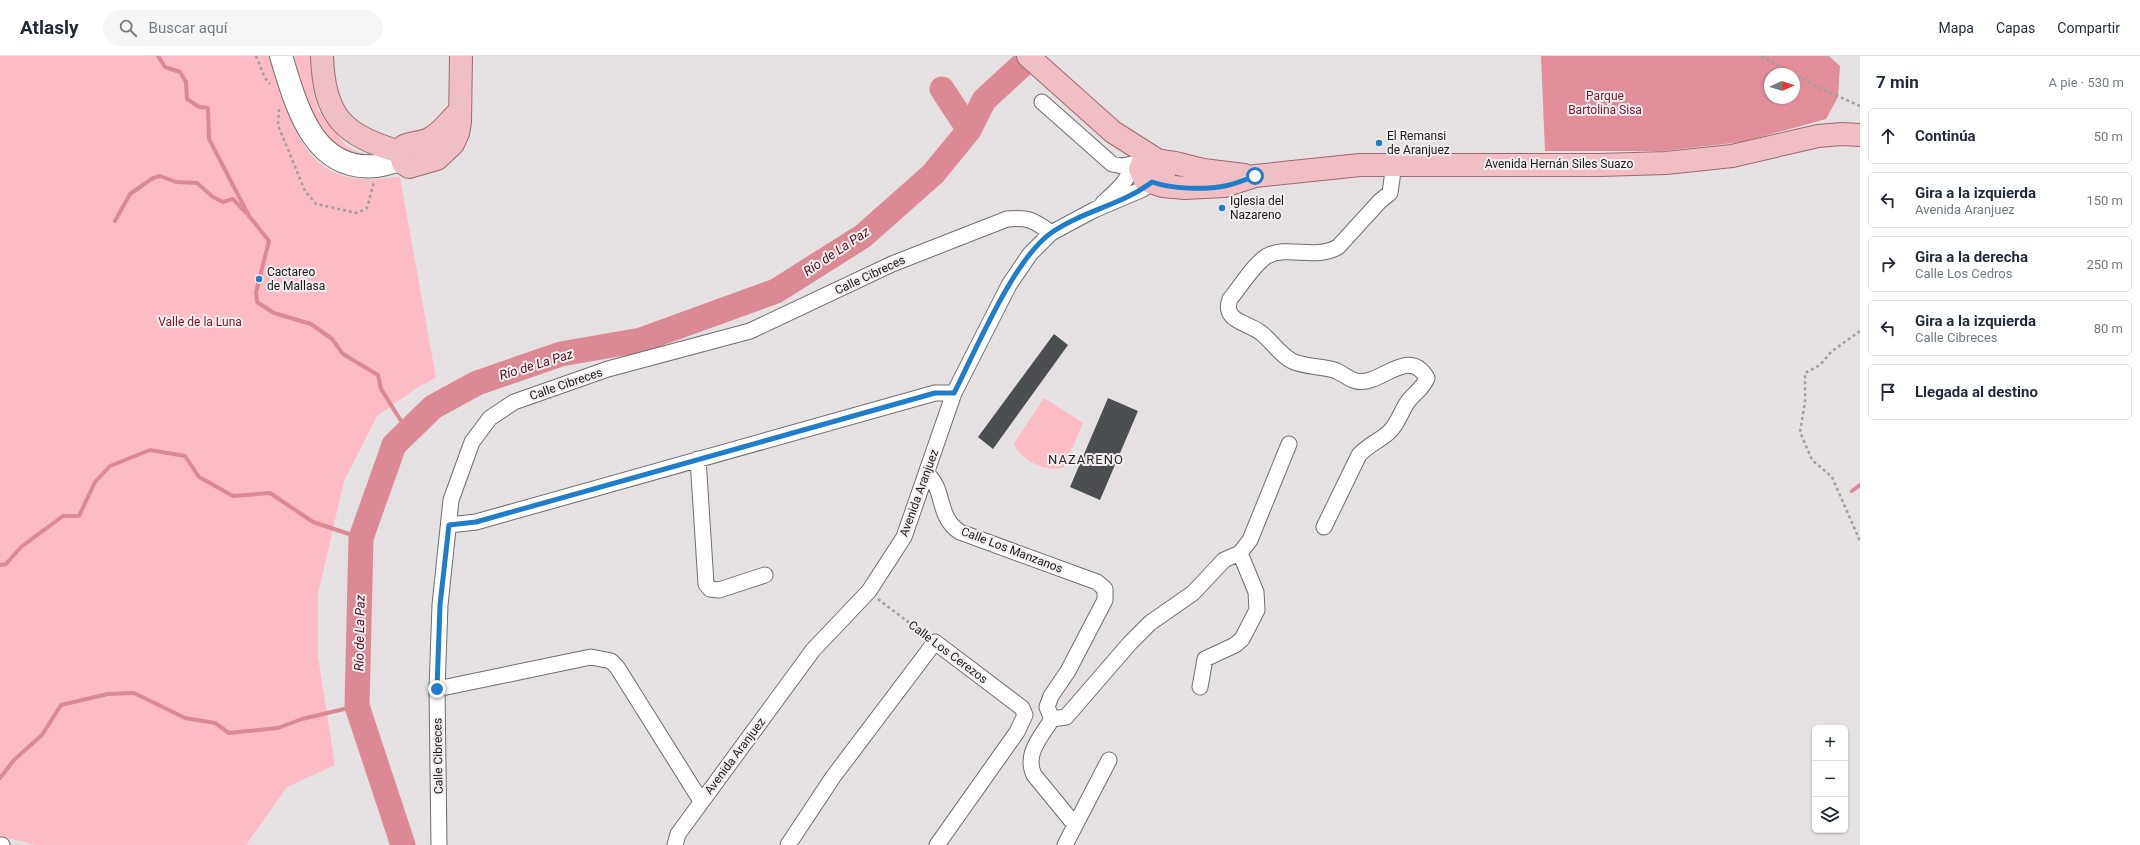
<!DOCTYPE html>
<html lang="es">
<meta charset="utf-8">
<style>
body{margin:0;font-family:Roboto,sans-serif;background:#f6f6f7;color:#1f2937}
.controls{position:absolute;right:12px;bottom:12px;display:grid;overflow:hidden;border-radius:6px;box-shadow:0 1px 3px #0004}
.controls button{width:36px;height:36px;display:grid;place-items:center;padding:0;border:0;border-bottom:1px solid #e0e1e3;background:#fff;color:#1f2937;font:20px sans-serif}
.compass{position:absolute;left:1764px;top:12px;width:36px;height:36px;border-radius:50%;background:#fff;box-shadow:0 1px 3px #0004;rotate:87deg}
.stop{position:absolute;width:12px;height:12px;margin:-9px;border:3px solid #1f7dc9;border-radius:50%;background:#fff}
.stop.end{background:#1f7dc9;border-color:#fff;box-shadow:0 1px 4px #0008}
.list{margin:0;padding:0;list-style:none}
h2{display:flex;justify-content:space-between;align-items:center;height:52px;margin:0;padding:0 16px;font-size:17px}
h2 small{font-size:13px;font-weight:400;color:#747a83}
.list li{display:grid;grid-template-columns:26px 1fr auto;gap:12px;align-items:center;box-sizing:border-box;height:56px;margin:0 8px 8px;padding:0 8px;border:1px solid #e0e1e3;border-radius:6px}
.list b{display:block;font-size:15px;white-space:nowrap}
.list p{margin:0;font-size:13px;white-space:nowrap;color:#747a83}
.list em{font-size:13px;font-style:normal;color:#747a83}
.icon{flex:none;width:22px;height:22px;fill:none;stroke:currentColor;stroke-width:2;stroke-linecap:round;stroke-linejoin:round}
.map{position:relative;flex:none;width:1860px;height:789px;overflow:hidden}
header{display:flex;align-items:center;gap:24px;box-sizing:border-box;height:56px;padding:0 20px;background:#fff;border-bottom:1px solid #e0e1e3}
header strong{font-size:19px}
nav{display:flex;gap:22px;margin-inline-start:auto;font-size:14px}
.search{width:280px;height:36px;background:#f6f6f7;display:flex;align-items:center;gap:10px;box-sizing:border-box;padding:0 14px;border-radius:22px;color:#747a83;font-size:15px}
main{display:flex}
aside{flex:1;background:#fff}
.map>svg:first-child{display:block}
.green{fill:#fdbcc5}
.forest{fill:#e18e9a;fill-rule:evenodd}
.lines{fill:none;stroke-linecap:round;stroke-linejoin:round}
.stream{stroke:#db8995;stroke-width:4}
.river{stroke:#db8995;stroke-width:25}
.building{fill:#4c4f51}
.minor-casing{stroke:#726d6e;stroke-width:17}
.secondary-casing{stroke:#726d6e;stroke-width:24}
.primary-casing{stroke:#a06971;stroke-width:24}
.path{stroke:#a29e9f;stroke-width:2.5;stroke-dasharray:3 3;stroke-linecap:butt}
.minor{stroke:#fff;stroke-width:15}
.secondary{stroke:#fff;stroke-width:22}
.primary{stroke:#f0bec5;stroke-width:22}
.route{stroke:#1f7dc9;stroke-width:5}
.poi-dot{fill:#1f7dc9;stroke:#f2edee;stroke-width:1.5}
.labels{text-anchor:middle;stroke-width:4;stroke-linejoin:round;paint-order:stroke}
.park-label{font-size:12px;fill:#791833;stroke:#f2edee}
.poi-label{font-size:12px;fill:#1d1c1c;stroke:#f2edee;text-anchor:start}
.street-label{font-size:12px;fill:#1d1c1c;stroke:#f2edee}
.water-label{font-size:13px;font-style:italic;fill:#560c21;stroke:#f2edee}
.neighbourhood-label{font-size:13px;letter-spacing:1px;fill:#2c2929;stroke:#f2edee}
</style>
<header>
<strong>Atlasly</strong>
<div class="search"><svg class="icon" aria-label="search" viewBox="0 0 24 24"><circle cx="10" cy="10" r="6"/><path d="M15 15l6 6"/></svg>Buscar aquí</div>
<nav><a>Mapa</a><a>Capas</a><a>Compartir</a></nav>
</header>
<main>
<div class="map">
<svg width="1860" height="789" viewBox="0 0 1860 789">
<rect width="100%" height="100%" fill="#e5e0e1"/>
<path class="green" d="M 0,0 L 273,0 C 283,38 292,94 331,115 C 351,126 378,123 400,121 L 436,322 L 418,331 L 377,360 L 344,425 L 318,538 L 318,601 L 335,709 L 287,731 L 246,789 L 36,789 L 0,780 Z
M 292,0 L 310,0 L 313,35 L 318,54 L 346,90 L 360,97 L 350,100 C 342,94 331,88 325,80 C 308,57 299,27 292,0 Z
M 1044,342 L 1083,367 L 1064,411 C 1047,418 1019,403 1014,387 Z"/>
<path class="forest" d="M 1541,0 L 1829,0 L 1840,10 L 1838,41 L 1826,63 L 1742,86 L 1662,95 L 1545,95 ZM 1770,18 L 1794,18 L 1794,42 L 1770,42 Z"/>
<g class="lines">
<path class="stream" d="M 158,0 L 165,11 L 180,16 L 186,26 L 187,43 L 199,51 L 208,52 L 209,83 L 249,160 L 269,185 L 256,236 L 257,246 L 274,257 L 311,268 L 332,283 L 343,298 L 378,319 L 381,333 L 408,376
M 115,165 L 130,138 L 153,122 L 160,120 L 176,126 L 197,127 L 213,141 L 223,146 L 233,143 L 246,157
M 1852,435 L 1860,429
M 0,509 L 6,508 L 21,491 L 63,460 L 79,460 L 95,426 L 110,410 L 150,394 L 185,400 L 199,421 L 233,440 L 270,437 L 313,466 L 361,482
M 0,722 L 14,704 L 42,679 L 61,649 L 108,638 L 134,637 L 185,662 L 215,667 L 229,677 L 278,672 L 302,663 L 357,650"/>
<path class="river" d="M 942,33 L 969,74
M 403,789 L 357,650 L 361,482 L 394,389 L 433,351 L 477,327 L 561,298 L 641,284 L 776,235 L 863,180 L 933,118 L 969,74 L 984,44 L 1032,0"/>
</g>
<path class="building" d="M 1054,278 L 1068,289 L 993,393 L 978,381 Z
M 1108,342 L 1138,355 L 1100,444 L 1070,431 Z"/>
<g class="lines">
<defs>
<path id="minor" d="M 1042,46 L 1112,108 L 1122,110 L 1132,108 C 1129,125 1115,136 1103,147
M 698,403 L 706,528 L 710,533 L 719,534 L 765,519
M 926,417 C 946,433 936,461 960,476 L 1097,526 L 1105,533 L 1105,544 L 1068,615 L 1051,640 L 1047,651 L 1052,663 L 1066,661 L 1130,587 L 1150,567 L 1193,537 L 1224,504 L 1240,497 L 1250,484 L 1289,388
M 449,469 L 476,466 L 935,337 L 954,337
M 1324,471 L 1359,399 C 1368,389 1379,385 1388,377 C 1399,368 1401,353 1410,343 C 1417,335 1423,332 1427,322 C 1408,289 1380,331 1356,325 C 1348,323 1341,316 1334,314 C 1320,310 1305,311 1292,305 C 1279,298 1272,285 1260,276 C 1246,266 1222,265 1230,243 C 1241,230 1253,209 1267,200 C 1288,189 1315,204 1338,191 L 1380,145 L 1390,137 L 1394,108
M 1200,631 L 1205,603 L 1235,589 L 1242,583 L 1257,554 L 1256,536 L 1240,497
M 437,633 L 591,601 L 611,605 L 617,611 L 701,745
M 1052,663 C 1041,681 1024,698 1034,719 L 1075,769
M 0,789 L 2,789
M 439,789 L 437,633 L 440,549 L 451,444 L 472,386 L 490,362 L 514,346 L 608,313 L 750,275 L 892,208 L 1007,163 C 1028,161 1034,164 1051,177
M 675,789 L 678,778 L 813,594 L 869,535 L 904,481 L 954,337 L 1009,229 L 1030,198 L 1051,177 L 1094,154 L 1143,133 L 1152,126
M 788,789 L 833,721 L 935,586 L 1022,652 L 1025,659 L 1017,676 L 937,789
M 1065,789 L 1109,704"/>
<path id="secondary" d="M 281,0 C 296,48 312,116 376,110 C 384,109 393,106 400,104"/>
<path id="primary" d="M 322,0 C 324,61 343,79 400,96
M 1028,0 L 1113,76 L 1154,102
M 460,55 C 449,64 442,77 429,83 C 421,87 412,86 404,90 L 400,96 L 403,107 L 409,111 L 437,103 L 453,88 L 458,77 L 460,66 L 461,0
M 1161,105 L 1175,107 L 1203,114 L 1244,119
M 1152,126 L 1163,121 L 1165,113 L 1161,105 L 1150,102 L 1143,106 L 1140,113 L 1145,124 L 1163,130 L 1185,132 L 1224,130 L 1255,120 L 1360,109 L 1600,109 L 1666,107 L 1732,100 L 1818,80 L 1842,78 L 1860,79"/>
</defs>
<use href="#minor" class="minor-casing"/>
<use href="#secondary" class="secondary-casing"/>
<use href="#primary" class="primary-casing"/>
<path class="path" d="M 256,0 L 265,22 L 270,28
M 1761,0 L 1820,32 L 1860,50
M 279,53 L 278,69 L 305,135 L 316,148 L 357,157 L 367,152 L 374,126
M 1860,275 L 1831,296 L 1820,309 L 1805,317 L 1805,346 L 1800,376 L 1812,404 L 1832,421 L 1860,485
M 878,543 L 924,578"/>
<use href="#minor" class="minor"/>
<use href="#secondary" class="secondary"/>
<use href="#primary" class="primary"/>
</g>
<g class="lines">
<path class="route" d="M 437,633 L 440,549 L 449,469 L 476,466 L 935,337 L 954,337 C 976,294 1013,204 1051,177 C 1082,155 1122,149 1152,126 C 1172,133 1205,134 1225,130 C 1235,128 1245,124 1255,120"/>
</g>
<g class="poi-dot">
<circle cx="1379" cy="87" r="4"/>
<circle cx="1222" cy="152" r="4"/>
<circle cx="259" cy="223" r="4"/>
</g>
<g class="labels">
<g class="park-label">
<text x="1605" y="44">Parque<tspan x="1605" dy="14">Bartolina Sisa</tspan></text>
<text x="200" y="270">Valle de la Luna</text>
</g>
<g class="poi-label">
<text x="1387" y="84">El Remansi<tspan x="1387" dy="14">de Aranjuez</tspan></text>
<text x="1230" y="149">Iglesia del<tspan x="1230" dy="14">Nazareno</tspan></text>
<text x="267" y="220">Cactareo<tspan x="267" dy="14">de Mallasa</tspan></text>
</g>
<g class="street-label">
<text x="1559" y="112">Avenida Hernán Siles Suazo</text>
<text transform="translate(870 219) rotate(-25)" y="4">Calle Cibreces</text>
<text transform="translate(566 328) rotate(-19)" y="4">Calle Cibreces</text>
<text transform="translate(919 437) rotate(-70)" y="4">Avenida Aranjuez</text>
<text transform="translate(1012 494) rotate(21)" y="4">Calle Los Manzanos</text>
<text transform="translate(948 596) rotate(37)" y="4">Calle Los Cerezos</text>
<text transform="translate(438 700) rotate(-91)" y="4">Calle Cibreces</text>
<text transform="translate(735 700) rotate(-53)" y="4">Avenida Aranjuez</text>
</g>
<g class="water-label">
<text transform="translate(836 195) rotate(-34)" y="5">Río de La Paz</text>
<text transform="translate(536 308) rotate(-17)" y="5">Río de La Paz</text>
<text transform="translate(359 577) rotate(-89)" y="5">Río de La Paz</text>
</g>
<g class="neighbourhood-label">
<text x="1086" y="408">NAZARENO</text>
</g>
</g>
</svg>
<div class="controls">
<button>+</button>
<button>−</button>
<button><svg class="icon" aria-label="layers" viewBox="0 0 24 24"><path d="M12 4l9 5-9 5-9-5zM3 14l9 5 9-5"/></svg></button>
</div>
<svg class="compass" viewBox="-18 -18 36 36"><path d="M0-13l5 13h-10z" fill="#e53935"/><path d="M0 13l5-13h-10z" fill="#747a83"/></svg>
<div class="stop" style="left:1255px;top:120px"></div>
<div class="stop end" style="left:437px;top:633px"></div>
</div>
<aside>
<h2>7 min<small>A pie · 530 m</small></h2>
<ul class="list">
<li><svg class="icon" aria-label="ahead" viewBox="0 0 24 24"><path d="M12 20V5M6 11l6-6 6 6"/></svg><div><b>Continúa</b></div><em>50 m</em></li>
<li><svg class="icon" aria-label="left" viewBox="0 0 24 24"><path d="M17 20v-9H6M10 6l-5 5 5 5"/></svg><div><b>Gira a la izquierda</b><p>Avenida Aranjuez</p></div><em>150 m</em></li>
<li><svg class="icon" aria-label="right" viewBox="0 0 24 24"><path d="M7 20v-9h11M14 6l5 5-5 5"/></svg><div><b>Gira a la derecha</b><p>Calle Los Cedros</p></div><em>250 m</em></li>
<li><svg class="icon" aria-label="left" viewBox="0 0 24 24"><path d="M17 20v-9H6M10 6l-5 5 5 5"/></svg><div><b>Gira a la izquierda</b><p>Calle Cibreces</p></div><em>80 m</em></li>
<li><svg class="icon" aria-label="arrive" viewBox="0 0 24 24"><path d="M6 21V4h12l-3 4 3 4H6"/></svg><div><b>Llegada al destino</b></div></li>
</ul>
</aside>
</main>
